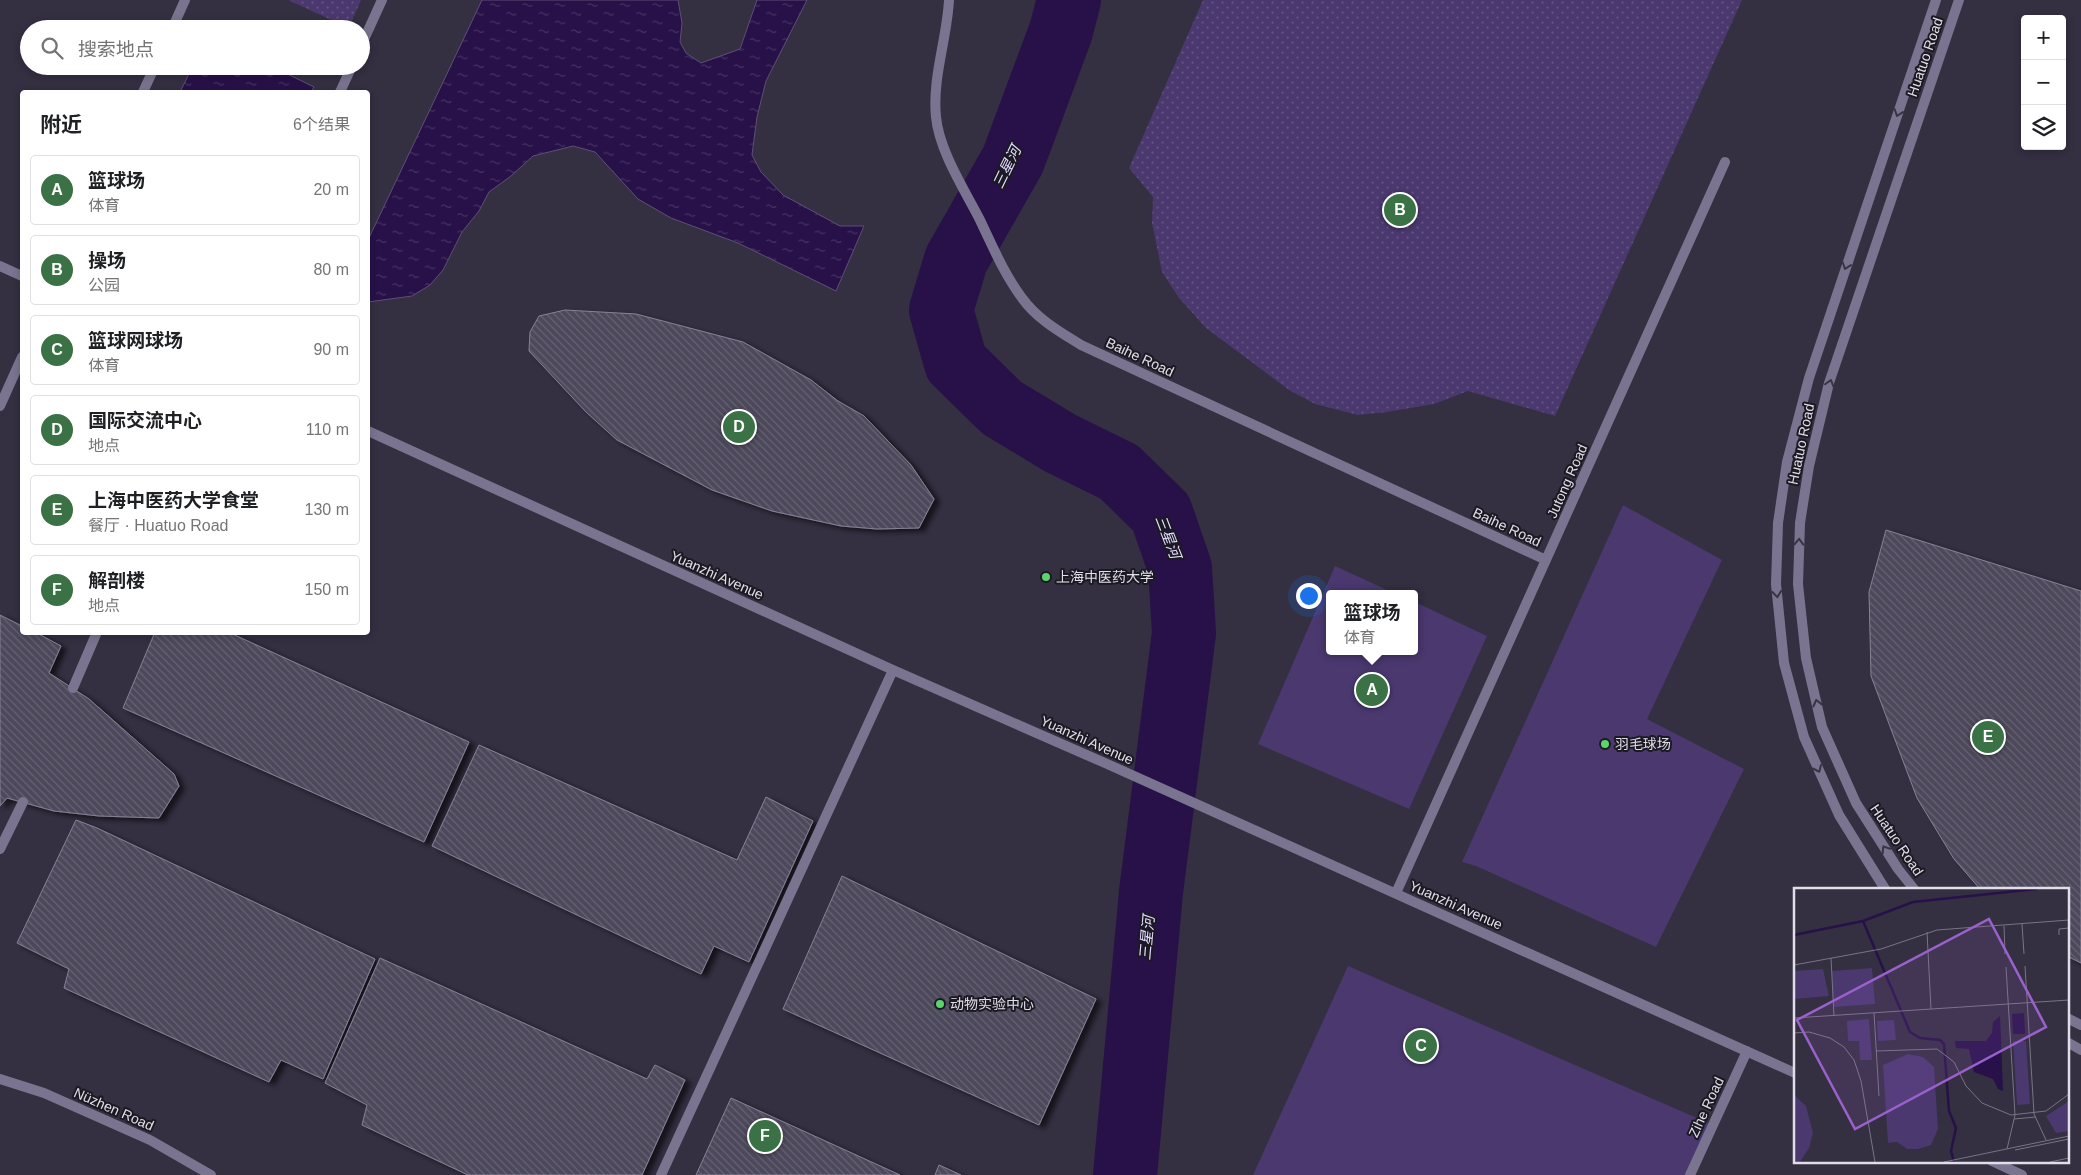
<!DOCTYPE html>
<html lang="zh">
<meta charset="utf-8">
<style>
body{margin:0;font-family:Arial,"Noto Sans SC",sans-serif;background:#f2f2f2;color:#202124}
.controls{position:absolute;right:15px;top:15px;display:grid;overflow:hidden;border-radius:5px;box-shadow:0 2px 8px #0003}
.controls button{width:45px;height:45px;display:grid;place-items:center;padding:0;border:0;border-bottom:1px solid #e0e0e0;background:#fff;color:#202124;font:25px sans-serif}
.you{position:absolute;left:1308px;top:595px;width:18px;height:18px;margin:-12px;border:4px solid #fff;border-radius:50%;background:#1a73e8;box-shadow:0 0 0 8px #1a73e833}
.badge{display:grid;place-items:center;width:32px;height:32px;border-radius:50%;background:#3a7245;color:#fff;font-size:16px;font-weight:700}
.pin{position:absolute;translate:-50% -50%;border:2px solid #fff;box-shadow:0 1px 5px #0006}
.popup{position:absolute;left:1326px;top:590px;width:92px;height:65px;box-sizing:border-box;display:grid;place-content:center;border-radius:5px;background:#fff;filter:drop-shadow(0 1px 4px #0005);font-size:16px;white-space:nowrap;color:#757577}
.popup b{font-size:19px;color:#202124}
.popup::after{content:'';position:absolute;left:50%;top:100%;margin-left:-10px;border:10px solid transparent;border-top-color:#fff}
.list{margin:0;padding:0;list-style:none}
h2{display:flex;justify-content:space-between;align-items:center;height:65px;margin:0;padding:0 20px;font-size:21px}
h2 small{font-size:16px;font-weight:400;color:#757577}
.list li{display:grid;grid-template-columns:32px 1fr auto;gap:15px;align-items:center;box-sizing:border-box;height:70px;margin:0 10px 10px;padding:0 10px;border:1px solid #e0e0e0;border-radius:5px}
.list b{display:block;font-size:19px;white-space:nowrap}
.list p{margin:0;font-size:16px;white-space:nowrap;color:#757577}
.list em{font-size:16px;font-style:normal;color:#757577}
.icon{flex:none;width:28px;height:28px;fill:none;stroke:currentColor;stroke-width:2;stroke-linecap:round;stroke-linejoin:round}
.map{position:relative;flex:none;width:2081px;height:1175px;overflow:hidden}
.search{position:absolute;background:#fff;box-shadow:0 2px 8px #0003;left:20px;top:20px;width:350px;height:55px;display:flex;align-items:center;gap:12px;box-sizing:border-box;padding:0 18px;border-radius:28px;color:#757577;font-size:19px}
.panel{position:absolute;background:#fff;box-shadow:0 2px 8px #0003;left:20px;top:90px;width:350px;height:545px;border-radius:5px}
.map>svg:first-child{display:block}
.green{fill:#4a386f}
.park{fill:url(#park-dots)}
.water{fill:url(#water-ripples);stroke:#5f4e79}
.lines{fill:none;stroke-linecap:round;stroke-linejoin:round}
.river{stroke:#271148;stroke-width:64}
.building{fill:url(#building-back-hatch);stroke:#878297;filter:url(#shadow)}
.service{stroke:#7b7490;stroke-width:10}
.minor{stroke:#7b7490;stroke-width:10}
.oneway{stroke:#383442}
.poi-dot{fill:#5ad56e;stroke:#1b1921;stroke-width:2}
.labels{text-anchor:middle;stroke-width:4;stroke-linejoin:round;paint-order:stroke}
.street-label{font-size:14px;fill:#e1deea;stroke:#1b1921}
.poi-label{font-size:14px;fill:#e1deea;stroke:#1b1921;text-anchor:start}
.water-label{font-size:15px;font-style:italic;fill:#e3daff;stroke:#1b1921}
.inset-river{fill:none;stroke:#271148;stroke-width:2.5}
.inset-road{fill:none;stroke:#797585;stroke-width:1}
.view{fill:#9a61cc;fill-opacity:0.15;stroke:#9a61cc;stroke-width:2.5}
.inset-edge{fill:none;stroke:#e1deea;stroke-width:2.5}
</style>
<div class="map">
<svg width="2081" height="1175" viewBox="0 0 2081 1175">
<defs>
<pattern id="park-dots" width="8" height="8" patternUnits="userSpaceOnUse" patternTransform="scale(1.25)"><rect width="8" height="8" fill="#4a386f"/><path d="M2 2h.1M6 6h.1" fill="none" stroke="#645484" stroke-width="1.8" stroke-linecap="round"/></pattern>
<pattern id="water-ripples" width="26" height="14" patternUnits="userSpaceOnUse" patternTransform="scale(1.25)"><rect width="26" height="14" fill="#271148"/><path d="M2 4q2-2 4 0t4 0M15 11q2-2 4 0t4 0" fill="none" stroke="#463363"/></pattern>
<pattern id="building-back-hatch" width="6" height="6" patternUnits="userSpaceOnUse" patternTransform="scale(1.25)"><rect width="6" height="6" fill="#4d485b"/><path d="M-1 5l2 2M0 0l6 6M5-1l2 2" fill="none" stroke="#666273"/></pattern>
<filter id="shadow"><feDropShadow dx="5.5" dy="3" stdDeviation="2.5" flood-color="#0009"/></filter>
</defs>
<rect width="100%" height="100%" fill="#342f41"/>
<path class="green" d="M 1623,505 L 1722,560 L 1647,719 L 1744,769 L 1656,947 L 1476,866 L 1462,862 Z
M 1335,566 L 1396,594 L 1330,594 L 1330,651 L 1414,651 L 1415,602 L 1487,636 L 1409,809 L 1258,744 Z
M 1348,966 L 1713,1125 L 1690,1175 L 1253,1175 Z"/>
<path class="park" d="M 288,0 L 361,0 L 349,28 Z
M 1203,0 L 1742,0 L 1555,416 L 1468,391 L 1434,404 L 1387,412 L 1358,415 L 1315,404 L 1289,390 L 1206,328 L 1179,298 L 1162,272 L 1152,223 L 1153,197 L 1129,168 Z"/>
<path class="water" d="M 482,0 L 678,0 L 682,23 L 680,42 L 686,53 L 701,63 L 740,49 L 757,0 L 807,0 L 766,81 L 757,117 L 752,155 L 761,172 L 783,195 L 840,226 L 864,226 L 836,291 L 738,243 L 671,218 L 638,199 L 595,152 L 573,146 L 533,156 L 511,176 L 489,192 L 479,211 L 462,232 L 443,270 L 430,285 L 412,296 L 368,302 L 368,240 Z
M 193,66 L 271,66 L 314,87 L 311,92 L 180,92 Z"/>
<g class="lines">
<path class="river" d="M 1069,0 L 1061,31 L 1013,160 L 956,260 L 941,310 L 956,363 L 1002,408 L 1060,443 L 1119,472 L 1161,513 L 1180,568 L 1184,633 L 1151,892 L 1125,1175"/>
</g>
<path class="building" d="M 565,310 L 636,314 L 743,342 L 811,380 L 838,401 L 864,416 L 911,465 L 934,499 L 919,528 L 877,529 L 841,526 L 772,511 L 712,490 L 617,440 L 586,412 L 529,351 L 530,332 L 539,316 Z
M 1886,530 L 2081,591 L 2081,963 L 2067,956 L 2067,889 L 1980,889 L 1954,859 L 1917,798 L 1871,676 L 1869,592 Z
M 0,615 L 22,626 L 22,632 L 35,632 L 61,646 L 49,673 L 89,699 L 174,774 L 179,786 L 159,818 L 99,816 L 54,811 L 7,798 L 0,806 Z
M 155,632 L 228,632 L 469,742 L 424,842 L 123,708 Z
M 479,745 L 737,860 L 766,797 L 813,821 L 749,962 L 714,946 L 701,974 L 432,846 Z
M 76,820 L 97,828 L 375,959 L 323,1079 L 281,1060 L 269,1082 L 64,988 L 69,969 L 17,943 Z
M 842,876 L 1096,999 L 1039,1125 L 783,1009 Z
M 380,958 L 647,1079 L 655,1065 L 685,1080 L 642,1175 L 468,1175 L 362,1125 L 367,1105 L 325,1083 Z
M 731,1098 L 900,1175 L 696,1175 Z
M 939,1165 L 961,1175 L 935,1175 Z"/>
<g class="lines">
<path class="service" d="M 949,0 C 947,39 932,78 936,117 C 939,150 964,189 979,218 C 992,245 1004,274 1022,298 C 1037,319 1060,332 1081,345 L 1546,560
M 172,29 L 185,0
M 361,46 L 382,0
M 143,92 L 155,66
M 340,92 L 352,66
M 0,266 L 22,276
M 0,406 L 22,357
M 368,431 L 893,670 L 1105,763 L 1795,1073
M 73,688 L 97,632
M 0,849 L 23,802
M 1396,893 L 1725,162
M 0,1079 L 44,1093 L 150,1140 L 211,1175
M 1992,1161 L 2022,1175
M 661,1175 L 893,670
M 1690,1175 L 1747,1051"/>
<path class="minor" d="M 1885,889 L 1839,815 L 1804,737 L 1784,663 L 1776,584 L 1778,523 L 1787,462 L 1809,378 L 1936,0
M 1914,889 L 1898,869 L 1856,803 L 1822,727 L 1806,658 L 1798,584 L 1800,523 L 1809,466 L 1829,383 L 1959,0
M 2067,1018 L 2081,1025
M 2067,1042 L 2081,1050"/>
</g>
<defs><path id="oneway-chevron" d="M-2-3.5L2.5 0L-2 3.5" fill="none" stroke-width="1.6" stroke-linecap="round" stroke-linejoin="round" transform="scale(1.25)"/></defs>
<g class="oneway">
<use href="#oneway-chevron" transform="translate(1898 113) rotate(109)"/>
<use href="#oneway-chevron" transform="translate(1846 266) rotate(109)"/>
<use href="#oneway-chevron" transform="translate(1830 383) rotate(-74)"/>
<use href="#oneway-chevron" transform="translate(1799 542) rotate(-88)"/>
<use href="#oneway-chevron" transform="translate(1777 594) rotate(84)"/>
<use href="#oneway-chevron" transform="translate(1817 703) rotate(-104)"/>
<use href="#oneway-chevron" transform="translate(1818 769) rotate(66)"/>
<use href="#oneway-chevron" transform="translate(1885 849) rotate(-122)"/>
</g>
<g class="poi-dot">
<circle cx="1046" cy="577" r="5"/>
<circle cx="1605" cy="744" r="5"/>
<circle cx="940" cy="1004" r="5"/>
</g>
<g class="labels">
<g class="street-label">
<text transform="translate(1925 57) rotate(-71)" y="5">Huatuo Road</text>
<text transform="translate(1140 357) rotate(25)" y="5">Baihe Road</text>
<text transform="translate(1801 444) rotate(-78)" y="5">Huatuo Road</text>
<text transform="translate(1567 481) rotate(-66)" y="5">Jutong Road</text>
<text transform="translate(1507 527) rotate(25)" y="5">Baihe Road</text>
<text transform="translate(717 575) rotate(24)" y="5">Yuanzhi Avenue</text>
<text transform="translate(1087 740) rotate(24)" y="5">Yuanzhi Avenue</text>
<text transform="translate(1897 840) rotate(56)" y="5">Huatuo Road</text>
<text transform="translate(1456 905) rotate(24)" y="5">Yuanzhi Avenue</text>
<text transform="translate(1706 1107) rotate(-65)" y="5">Zihe Road</text>
<text transform="translate(114 1109) rotate(24)" y="5">Nüzhen Road</text>
</g>
<g class="poi-label">
<text x="1056" y="582">上海中医药大学</text>
<text x="1615" y="749">羽毛球场</text>
<text x="950" y="1009">动物实验中心</text>
</g>
<g class="water-label">
<text transform="translate(1007 167) rotate(-64)" y="5">三星河</text>
<text transform="translate(1168 537) rotate(69)" y="5">三星河</text>
<text transform="translate(1147 938) rotate(-85)" y="5">三星河</text>
</g>
</g>
<g transform="translate(1794 888)">
<rect width="275" height="275" fill="#342f41"/>
<path d="M 78,80 L 81,116 L 39,119 L 38,83 ZM 29,81 L 35,108 L 0,111 L 0,83 ZM 75,131 L 78,172 L 66,172 L 65,153 L 54,153 L 53,133 ZM 100,132 L 102,152 L 84,153 L 83,133 Z" fill="#4a386f"/>
<path d="M 219,153 L 232,153 L 236,216 L 223,217 ZM 114,166 L 129,169 L 140,179 L 144,241 L 137,257 L 124,261 L 113,261 L 103,254 L 94,255 L 89,177 ZM 0,207 L 12,218 L 19,245 L 15,260 L 6,274 L 0,274 ZM 275,213 L 275,243 L 262,245 L 252,228 Z" fill="#4a386f"/>
<path d="M 230,125 L 231,146 L 219,146 L 218,126 ZM 206,128 L 207,151 L 209,203 L 204,201 L 199,191 L 180,184 L 175,161 L 162,160 L 161,153 L 192,153 L 198,145 L 199,134 Z" fill="#271148"/>
<path class="inset-river" d="M 69,33 L 116,144 L 126,150 L 146,152 L 150,156 L 155,223 L 162,240 L 157,263 L 160,274M 0,47 L 69,33 L 119,14 L 243,1"/>
<path class="inset-road" d="M 228,36 L 230,66M 210,38 L 211,66M 133,44 L 137,121M 265,47 L 265,41 L 275,40M 37,70 L 40,128M 0,77 L 87,61 L 143,42 L 275,32M 231,78 L 240,226 L 252,252M 212,79 L 221,227 L 213,261M 80,125 L 85,208M 0,130 L 275,112M 0,145 L 15,144 L 36,150 L 50,159 L 60,172 L 67,193 L 81,274M 82,163 L 143,161 L 160,174 L 172,198 L 188,215 L 217,227 L 252,223 L 275,206M 220,231 L 242,229M 221,262 L 275,251M 150,274 L 275,248M 256,274 L 275,270"/>
<path class="view" d="M 195,31 L 252,139 L 61,241 L 3,132 Z"/>
<rect width="275" height="275" class="inset-edge"/>
</g>
</svg>
<div class="controls">
<button>+</button>
<button>−</button>
<button><svg class="icon" aria-label="layers" viewBox="0 0 24 24"><path d="M12 4l9 5-9 5-9-5zM3 14l9 5 9-5"/></svg></button>
</div>
<div class="you"></div>
<div class="pin badge" style="left:1372px;top:690px">A</div>
<div class="popup"><b>篮球场</b>体育</div>
<div class="pin badge" style="left:1400px;top:210px">B</div>
<div class="pin badge" style="left:1421px;top:1046px">C</div>
<div class="pin badge" style="left:739px;top:427px">D</div>
<div class="pin badge" style="left:1988px;top:737px">E</div>
<div class="pin badge" style="left:765px;top:1136px">F</div>
<div class="search"><svg class="icon" aria-label="search" viewBox="0 0 24 24"><circle cx="10" cy="10" r="6"/><path d="M15 15l6 6"/></svg>搜索地点</div>
<section class="panel">
<h2>附近<small>6个结果</small></h2>
<ul class="list">
<li><span class="badge">A</span><div><b>篮球场</b><p>体育</p></div><em>20 m</em></li>
<li><span class="badge">B</span><div><b>操场</b><p>公园</p></div><em>80 m</em></li>
<li><span class="badge">C</span><div><b>篮球网球场</b><p>体育</p></div><em>90 m</em></li>
<li><span class="badge">D</span><div><b>国际交流中心</b><p>地点</p></div><em>110 m</em></li>
<li><span class="badge">E</span><div><b>上海中医药大学食堂</b><p>餐厅 · Huatuo Road</p></div><em>130 m</em></li>
<li><span class="badge">F</span><div><b>解剖楼</b><p>地点</p></div><em>150 m</em></li>
</ul>
</section>
</div>
